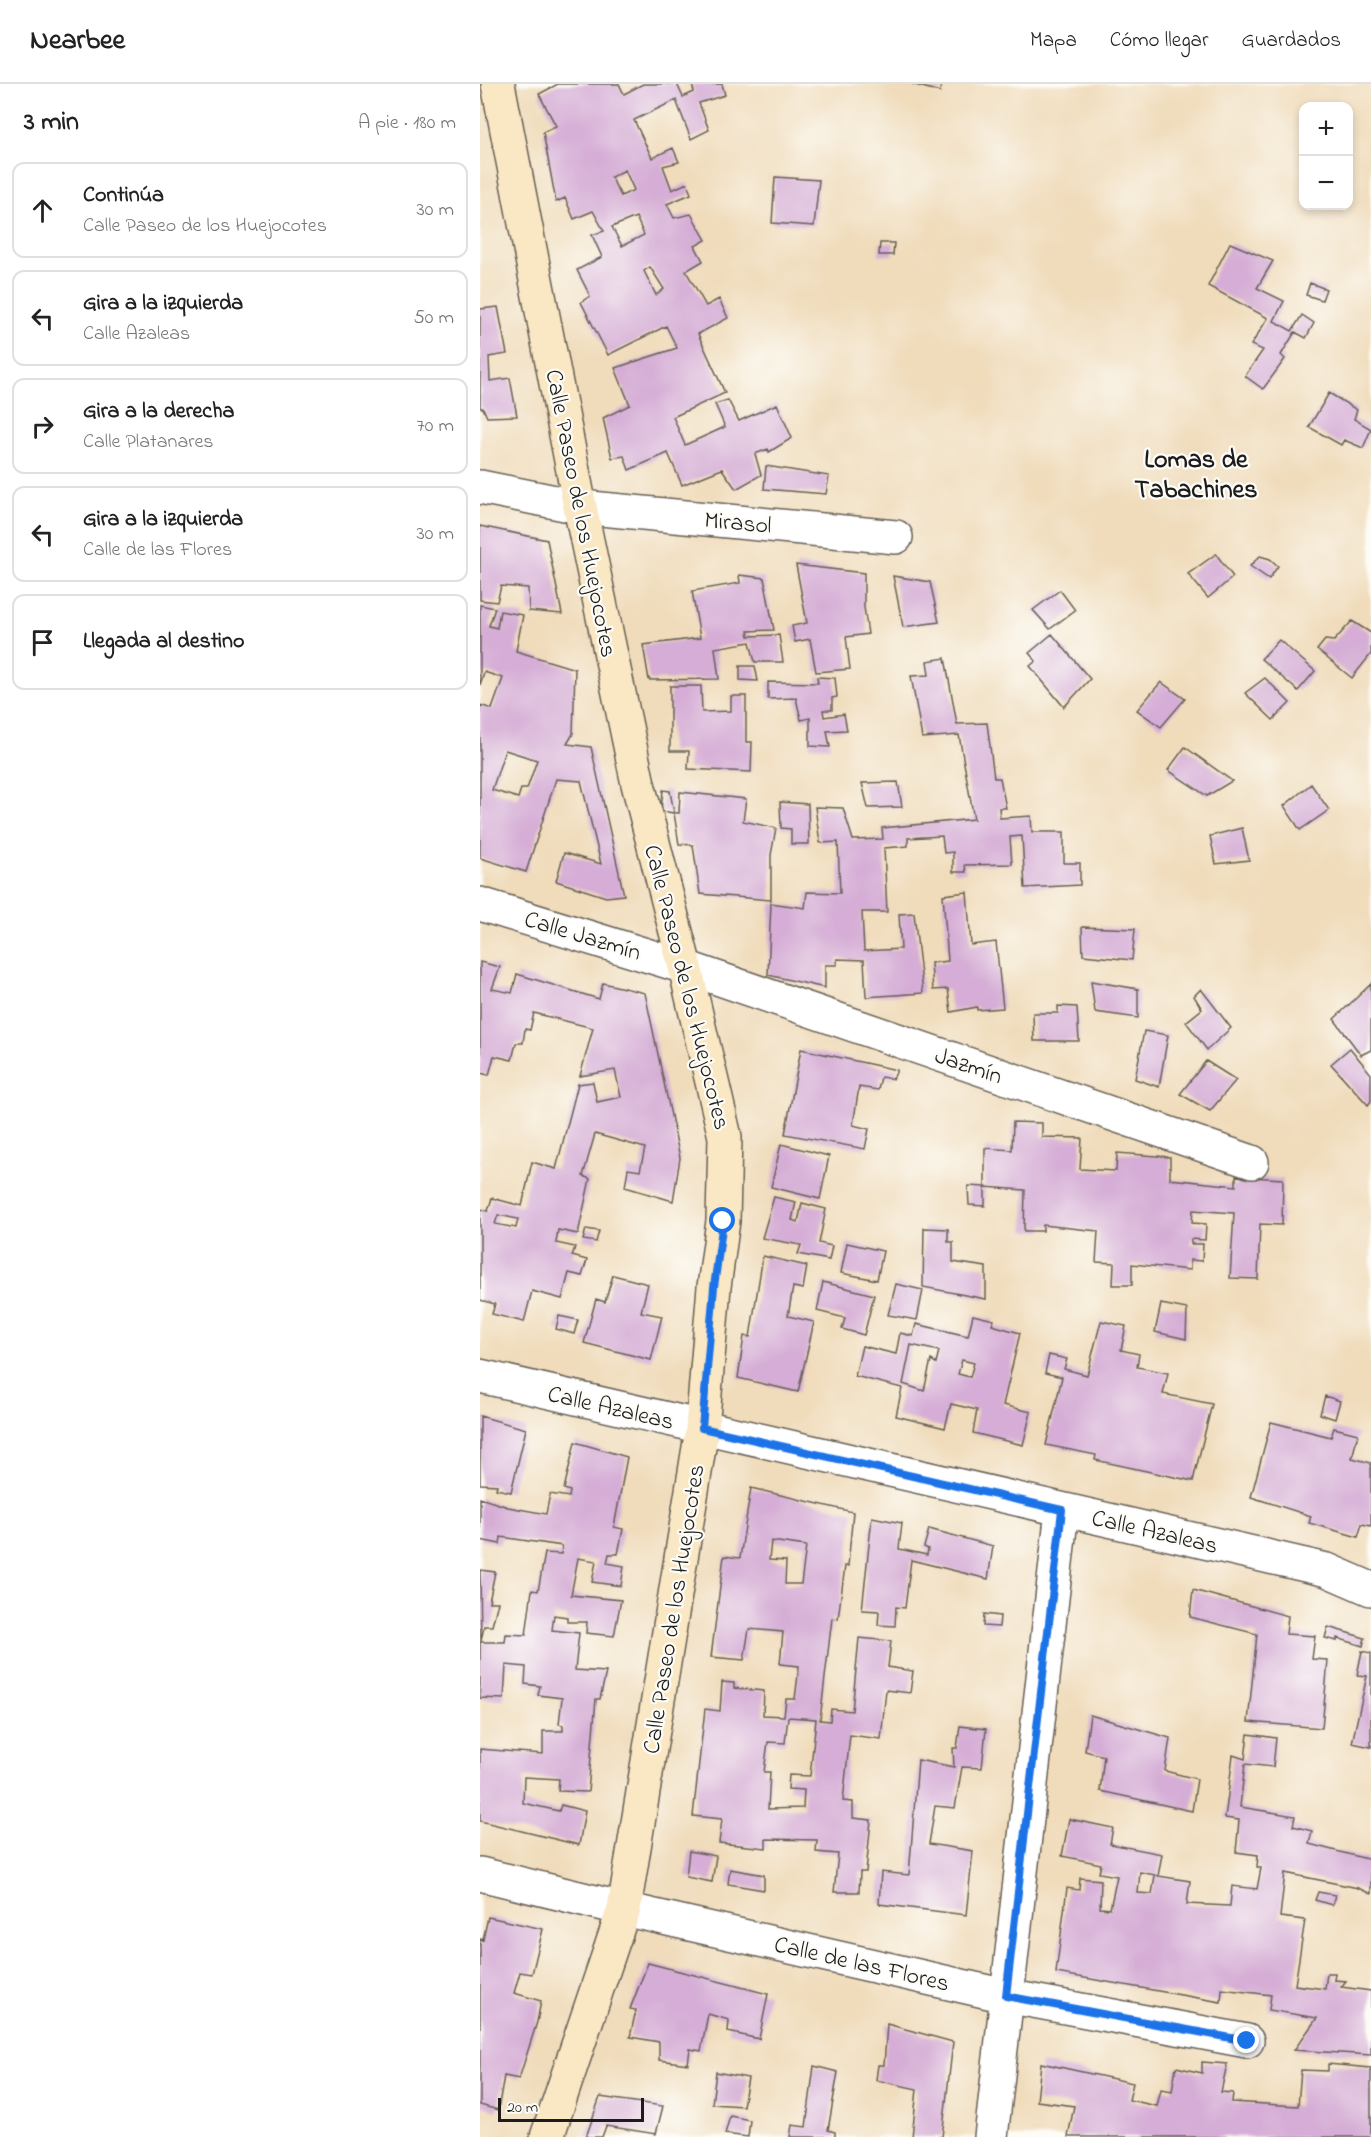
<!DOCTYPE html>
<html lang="es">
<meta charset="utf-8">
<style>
body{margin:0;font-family:"Indie Flower",sans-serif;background:#f2f2f2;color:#222}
.controls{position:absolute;right:18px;top:18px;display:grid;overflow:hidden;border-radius:12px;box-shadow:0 3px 9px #0003}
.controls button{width:54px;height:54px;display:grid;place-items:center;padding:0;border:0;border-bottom:2px solid #e0e0e0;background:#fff;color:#222;font:30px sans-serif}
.scale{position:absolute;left:18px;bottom:15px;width:146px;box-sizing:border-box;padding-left:6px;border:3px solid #1c1c1c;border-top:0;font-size:16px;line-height:21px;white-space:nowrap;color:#1c1c1c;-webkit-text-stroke:4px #fdfcf7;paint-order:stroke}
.stop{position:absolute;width:18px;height:18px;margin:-14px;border:4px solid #1a73e8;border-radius:50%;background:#fff}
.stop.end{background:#1a73e8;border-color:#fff;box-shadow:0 2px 6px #0008}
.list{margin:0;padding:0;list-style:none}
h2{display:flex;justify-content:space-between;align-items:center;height:78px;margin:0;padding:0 24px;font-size:26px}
h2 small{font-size:20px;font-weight:400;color:#767676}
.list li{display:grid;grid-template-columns:39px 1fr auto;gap:18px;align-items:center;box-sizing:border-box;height:96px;margin:0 12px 12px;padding:0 12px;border:2px solid #e0e0e0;border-radius:12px}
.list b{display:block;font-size:22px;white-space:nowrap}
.list p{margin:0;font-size:20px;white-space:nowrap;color:#767676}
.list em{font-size:20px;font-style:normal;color:#767676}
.icon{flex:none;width:33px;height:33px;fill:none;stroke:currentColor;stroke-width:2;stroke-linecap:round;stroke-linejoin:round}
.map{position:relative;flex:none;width:891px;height:2053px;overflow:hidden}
header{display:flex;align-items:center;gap:36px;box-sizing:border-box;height:84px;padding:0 30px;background:#fff;border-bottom:2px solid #e0e0e0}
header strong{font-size:28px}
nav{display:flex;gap:33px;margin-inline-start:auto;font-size:21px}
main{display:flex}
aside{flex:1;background:#fff}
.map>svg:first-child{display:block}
.building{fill:#d5add6;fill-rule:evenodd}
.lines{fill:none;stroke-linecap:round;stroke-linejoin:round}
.street-casing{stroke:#665f54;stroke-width:36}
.secondary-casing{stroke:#665f54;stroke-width:36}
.street{stroke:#fff;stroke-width:33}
.secondary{stroke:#fae7c3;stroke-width:33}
.route{stroke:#1a73e8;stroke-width:8}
.labels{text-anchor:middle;stroke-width:4.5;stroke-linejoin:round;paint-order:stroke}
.street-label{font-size:24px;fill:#1c1c1c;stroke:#fdfcf7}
.neighbourhood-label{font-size:26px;font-weight:bold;fill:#1c1c1c;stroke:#fdfcf7}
</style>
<header>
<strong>Nearbee</strong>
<nav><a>Mapa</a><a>Cómo llegar</a><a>Guardados</a></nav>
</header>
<main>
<aside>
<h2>3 min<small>A pie · 180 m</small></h2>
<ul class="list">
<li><svg class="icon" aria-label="ahead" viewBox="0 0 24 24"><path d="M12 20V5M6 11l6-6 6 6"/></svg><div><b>Continúa</b><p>Calle Paseo de los Huejocotes</p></div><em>30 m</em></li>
<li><svg class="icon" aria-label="left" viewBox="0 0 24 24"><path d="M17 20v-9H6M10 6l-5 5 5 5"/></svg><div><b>Gira a la izquierda</b><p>Calle Azaleas</p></div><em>50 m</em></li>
<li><svg class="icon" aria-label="right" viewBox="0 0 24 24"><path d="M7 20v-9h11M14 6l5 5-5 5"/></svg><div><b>Gira a la derecha</b><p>Calle Platanares</p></div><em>70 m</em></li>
<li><svg class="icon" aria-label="left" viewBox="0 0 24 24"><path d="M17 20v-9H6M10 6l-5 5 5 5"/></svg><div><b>Gira a la izquierda</b><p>Calle de las Flores</p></div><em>30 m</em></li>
<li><svg class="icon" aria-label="arrive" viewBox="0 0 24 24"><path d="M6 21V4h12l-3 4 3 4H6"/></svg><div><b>Llegada al destino</b></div></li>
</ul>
</aside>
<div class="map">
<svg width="891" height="2053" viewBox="0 0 891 2053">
<rect width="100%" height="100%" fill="#fdfcf7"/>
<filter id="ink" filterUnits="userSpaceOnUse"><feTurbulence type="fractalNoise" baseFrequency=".0167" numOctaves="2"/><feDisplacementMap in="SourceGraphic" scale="12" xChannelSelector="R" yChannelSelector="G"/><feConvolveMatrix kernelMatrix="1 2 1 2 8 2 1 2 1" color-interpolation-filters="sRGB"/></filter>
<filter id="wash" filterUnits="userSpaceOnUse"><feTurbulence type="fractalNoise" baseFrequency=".008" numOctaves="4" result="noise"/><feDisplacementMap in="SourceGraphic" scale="24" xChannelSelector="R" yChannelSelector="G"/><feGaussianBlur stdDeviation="1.35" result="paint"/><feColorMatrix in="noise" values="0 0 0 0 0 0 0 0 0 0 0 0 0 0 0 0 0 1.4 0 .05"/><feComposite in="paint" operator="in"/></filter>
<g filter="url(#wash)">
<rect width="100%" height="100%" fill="#f0dcbb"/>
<g id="blocks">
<path class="building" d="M 78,0 L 139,0 L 144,10 L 163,0 L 197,0 L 203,13 L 214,8 L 212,0 L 242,0 L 245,11 L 219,19 L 229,46 L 211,55 L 196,16 L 154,36 L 172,74 L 193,64 L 199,78 L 183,82 L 192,106 L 207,99 L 211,110 L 187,120 L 194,134 L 211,130 L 226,156 L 215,162 L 223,177 L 206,187 L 226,222 L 239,215 L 248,234 L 218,250 L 245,309 L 193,333 L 205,361 L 245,343 L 235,320 L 248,316 L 259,337 L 297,320 L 312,354 L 289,368 L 288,365 L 275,370 L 281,391 L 256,405 L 242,385 L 202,401 L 188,369 L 149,386 L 144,372 L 132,374 L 123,334 L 150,321 L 135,284 L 197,264 L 186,242 L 128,271 L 101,218 L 110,212 L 97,186 L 122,173 L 112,151 L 124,147 L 113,127 L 94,135 L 85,114 L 76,118 L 63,48 L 76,42 L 59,10 ZM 145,86 L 154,106 L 141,112 L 131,93 ZM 156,133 L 164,151 L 142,162 L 132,143 ZM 170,183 L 184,205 L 176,211 L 164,187 Z
M 432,0 L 462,0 L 460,8 Z
M 295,93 L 339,96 L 334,142 L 292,139 Z
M 400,159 L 414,159 L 413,171 L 399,171 Z
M 750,159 L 793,177 L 777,204 L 804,217 L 794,237 L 812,247 L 822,231 L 834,239 L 826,254 L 815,248 L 801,271 L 805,275 L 783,305 L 765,292 L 783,266 L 771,261 L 788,234 L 728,202 Z
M 830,199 L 846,205 L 842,216 L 826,211 Z
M 18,223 L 27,270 L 9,273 L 10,297 L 30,294 L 37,332 L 7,333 L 3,324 L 0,324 L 0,225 Z
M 849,309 L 877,326 L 874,335 L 891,345 L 883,364 L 864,356 L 861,361 L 829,343 Z
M 286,382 L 349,392 L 346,410 L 284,405 Z
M 0,442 L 67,456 L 82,530 L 49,527 L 48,504 L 21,502 L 17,518 L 0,516 Z
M 736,470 L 753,493 L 728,514 L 708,490 Z
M 780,472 L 790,475 L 798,482 L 789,495 L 770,482 Z
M 316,481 L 384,489 L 384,523 L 388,550 L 366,553 L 370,585 L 336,588 L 330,555 L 315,558 L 312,542 L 327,539 Z
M 259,491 L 284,494 L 294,546 L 268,547 L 269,552 L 299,551 L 303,578 L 275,578 L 270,558 L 235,564 L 239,595 L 169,596 L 163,561 L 220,554 L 212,507 L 260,499 Z
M 413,492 L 450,498 L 459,538 L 423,543 Z
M 580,506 L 595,526 L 570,545 L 553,526 Z
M 0,521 L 15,524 L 9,542 L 17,544 L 20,527 L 43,531 L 36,567 L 95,585 L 93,650 L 87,660 L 111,663 L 144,811 L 126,813 L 76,797 L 84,769 L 121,780 L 101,697 L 76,695 L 46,788 L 0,774 L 0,621 L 12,625 L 23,594 L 4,588 L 0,601 ZM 25,666 L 57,676 L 47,705 L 41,705 L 38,714 L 12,706 Z
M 872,537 L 891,549 L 891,570 L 872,594 L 837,566 L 845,556 L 854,557 Z
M 572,550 L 610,595 L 584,623 L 550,582 L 556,577 L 549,569 Z
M 799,556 L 835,587 L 818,607 L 781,575 Z
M 465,574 L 477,640 L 507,639 L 514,694 L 520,694 L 526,724 L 519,724 L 520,734 L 551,732 L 552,748 L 584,748 L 584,779 L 600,779 L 600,801 L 545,804 L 542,752 L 530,753 L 532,780 L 485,781 L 486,788 L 473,788 L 473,768 L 464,769 L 462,752 L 428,754 L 428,762 L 404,764 L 407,828 L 382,828 L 384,867 L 421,865 L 419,830 L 434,829 L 443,909 L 386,913 L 384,876 L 357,875 L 357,881 L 345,881 L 345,904 L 288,891 L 291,819 L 325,824 L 327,808 L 360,809 L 358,758 L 340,759 L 335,723 L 363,724 L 373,756 L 403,755 L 402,744 L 494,735 L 479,651 L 442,654 L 431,592 L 449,591 L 447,577 Z
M 260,582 L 275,582 L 278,597 L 260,596 Z
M 337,593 L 355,594 L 357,613 L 352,614 L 352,626 L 343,626 L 344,633 L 364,630 L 367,646 L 347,647 L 350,663 L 330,662 L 330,634 L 321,636 L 316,614 L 288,615 L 288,598 L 338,599 Z
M 785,594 L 810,619 L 793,636 L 765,609 Z
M 681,598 L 705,615 L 681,643 L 657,626 Z
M 190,602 L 221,602 L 222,628 L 251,627 L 251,612 L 266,612 L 266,658 L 272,658 L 271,688 L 208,685 L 209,667 L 190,667 Z
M 705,663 L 752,697 L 727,712 L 688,686 Z
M 418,698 L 422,723 L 388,724 L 382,699 Z
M 831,700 L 849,726 L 820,746 L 804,722 Z
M 183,706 L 190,707 L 194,729 L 181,727 Z
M 200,708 L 266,715 L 263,737 L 296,744 L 291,771 L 291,816 L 220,810 L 213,761 L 199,760 L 194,729 L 199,729 Z
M 300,718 L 328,720 L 329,760 L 311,760 L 311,745 L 301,744 Z
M 762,744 L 769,776 L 736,780 L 730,752 Z
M 487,808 L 491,861 L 516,858 L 523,924 L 497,926 L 497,923 L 471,928 L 468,905 L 453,906 L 451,879 L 468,877 L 463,811 Z
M 602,843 L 655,845 L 652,876 L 603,871 Z
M 0,878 L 20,883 L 12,905 L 32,909 L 37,890 L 119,915 L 123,899 L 165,909 L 200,1074 L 193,1117 L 145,1103 L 148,1085 L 160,1087 L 165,1064 L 115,1050 L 103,1092 L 110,1095 L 98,1150 L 78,1146 L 76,1159 L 95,1163 L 92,1172 L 107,1176 L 102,1192 L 89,1189 L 82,1215 L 52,1207 L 44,1238 L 12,1230 L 15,1220 L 0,1216 L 0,1125 L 8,1127 L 12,1114 L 42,1122 L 52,1078 L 76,1085 L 98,1000 L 113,998 L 117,1018 L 141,1013 L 135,986 L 100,992 L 113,944 L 54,929 L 50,946 L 45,945 L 43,959 L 36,959 L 32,976 L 14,972 L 9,991 L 0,989 ZM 18,1131 L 38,1135 L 36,1144 L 15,1140 Z
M 611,897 L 658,905 L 658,934 L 615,928 Z
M 891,900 L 891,966 L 881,971 L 854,935 Z
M 721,905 L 751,944 L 727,966 L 706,938 L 722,925 L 714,912 Z
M 578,922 L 597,923 L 599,957 L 554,957 L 553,929 L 578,929 Z
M 664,947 L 688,951 L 679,1003 L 655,995 Z
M 870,964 L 891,990 L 891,1017 L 888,1021 L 851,980 Z
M 321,965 L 417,986 L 413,995 L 401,993 L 398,1006 L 379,1003 L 373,1041 L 389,1045 L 385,1065 L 305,1050 Z
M 726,977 L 756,996 L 730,1027 L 700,1010 Z
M 533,1038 L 562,1039 L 562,1053 L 602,1054 L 600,1085 L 636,1087 L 637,1069 L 690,1073 L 690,1095 L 756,1102 L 756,1092 L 803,1095 L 802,1141 L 780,1140 L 778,1195 L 750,1194 L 754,1129 L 713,1126 L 712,1139 L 726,1140 L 725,1156 L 711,1155 L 711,1160 L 723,1160 L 722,1177 L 710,1176 L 710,1186 L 652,1180 L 652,1201 L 633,1201 L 634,1179 L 616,1178 L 618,1147 L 563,1141 L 563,1147 L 544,1147 L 545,1106 L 505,1103 L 505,1122 L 489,1121 L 488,1102 L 505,1103 L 505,1064 L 532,1066 Z
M 301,1060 L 349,1072 L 340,1115 L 291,1103 Z
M 294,1113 L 316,1118 L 312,1136 L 318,1138 L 322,1119 L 346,1125 L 339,1159 L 352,1162 L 349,1176 L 318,1170 L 321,1161 L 282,1154 Z
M 444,1144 L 468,1145 L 468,1158 L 473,1158 L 473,1178 L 506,1183 L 506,1215 L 443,1203 Z
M 106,1145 L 119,1147 L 116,1158 L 103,1156 Z
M 367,1159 L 403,1167 L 397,1196 L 361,1189 Z
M 283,1172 L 327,1182 L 323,1205 L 313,1203 L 308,1232 L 334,1238 L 318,1308 L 258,1294 L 264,1252 L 270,1253 Z
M 133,1191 L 168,1200 L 161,1228 L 182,1232 L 171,1276 L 104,1259 L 116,1215 L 125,1218 Z
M 343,1198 L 394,1211 L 384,1251 L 362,1245 L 365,1234 L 337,1227 Z
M 416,1200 L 443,1206 L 437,1236 L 408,1231 Z
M 681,1220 L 707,1225 L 706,1255 L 675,1248 Z
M 493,1231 L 514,1236 L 512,1241 L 540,1249 L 523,1321 L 551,1328 L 543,1361 L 493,1349 L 497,1326 L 471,1320 L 465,1344 L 416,1332 L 422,1304 L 375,1292 L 382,1262 L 416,1270 L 420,1249 L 433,1252 L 436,1240 L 488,1252 ZM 431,1261 L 459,1267 L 456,1279 L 451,1276 L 444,1307 L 423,1300 ZM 482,1276 L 494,1279 L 490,1293 L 478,1290 Z
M 79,1232 L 98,1236 L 94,1250 L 76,1245 Z
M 621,1237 L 646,1242 L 641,1266 L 659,1270 L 657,1283 L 688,1289 L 683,1310 L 732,1320 L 713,1397 L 615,1376 L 616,1371 L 566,1361 L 582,1293 L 565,1289 L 569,1271 L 587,1275 L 584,1285 L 607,1291 Z
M 845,1312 L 860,1317 L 855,1335 L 840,1330 Z
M 0,1332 L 46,1345 L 31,1408 L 16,1405 L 17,1401 L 0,1400 Z
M 791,1338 L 851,1353 L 854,1344 L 878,1350 L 872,1374 L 891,1379 L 891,1442 L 882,1440 L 878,1453 L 829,1439 L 831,1432 L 771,1413 Z
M 95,1358 L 147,1373 L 134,1443 L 143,1445 L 138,1470 L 129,1470 L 127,1479 L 144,1482 L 141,1502 L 112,1498 L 116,1477 L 98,1474 L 91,1511 L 141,1516 L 134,1552 L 106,1549 L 107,1538 L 87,1538 L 87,1533 L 74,1531 L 72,1546 L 99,1549 L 95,1586 L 126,1588 L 120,1615 L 116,1615 L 108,1708 L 78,1707 L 79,1695 L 44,1693 L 43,1719 L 79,1727 L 81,1721 L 105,1727 L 99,1761 L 0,1737 L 0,1665 L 63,1670 L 63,1647 L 83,1647 L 83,1641 L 79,1640 L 82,1614 L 58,1611 L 60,1602 L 45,1600 L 46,1583 L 26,1581 L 24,1615 L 0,1614 L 0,1558 L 25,1558 L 26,1550 L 46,1551 L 52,1506 L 58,1507 L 65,1469 L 81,1470 L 82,1462 L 21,1453 L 20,1460 L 0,1456 L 0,1414 L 28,1423 L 66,1430 L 70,1410 L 89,1413 L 90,1407 L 84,1405 Z
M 271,1404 L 373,1428 L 368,1482 L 365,1482 L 358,1535 L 352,1534 L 340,1636 L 350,1637 L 351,1625 L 372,1627 L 379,1554 L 411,1557 L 408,1583 L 433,1587 L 430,1609 L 406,1606 L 401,1655 L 370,1651 L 363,1717 L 373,1718 L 373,1734 L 391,1736 L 386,1788 L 380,1788 L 379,1808 L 354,1808 L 358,1770 L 336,1768 L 337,1756 L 286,1755 L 286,1764 L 239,1759 L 242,1735 L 213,1732 L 225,1625 L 240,1627 L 242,1598 L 254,1599 L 254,1604 L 284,1607 L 283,1631 L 304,1632 L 306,1615 L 315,1615 L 319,1582 L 300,1580 L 303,1548 L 269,1545 L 264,1576 L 231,1573 L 244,1472 L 260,1474 ZM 291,1457 L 326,1462 L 321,1500 L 305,1500 L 306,1477 L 289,1476 ZM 308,1633 L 336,1635 L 330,1692 L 309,1691 L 308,1705 L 324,1706 L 323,1724 L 288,1725 L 290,1688 L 284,1688 L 288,1658 L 305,1659 Z
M 392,1433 L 422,1439 L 419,1465 L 447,1471 L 448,1465 L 444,1463 L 449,1445 L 513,1462 L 508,1495 L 431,1476 L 425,1524 L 416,1523 L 415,1542 L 398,1541 L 399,1527 L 382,1526 Z
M 0,1486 L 15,1488 L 9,1518 L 18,1518 L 12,1542 L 4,1542 L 1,1557 Z
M 713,1506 L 808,1532 L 806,1550 L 835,1552 L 832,1575 L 848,1576 L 842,1644 L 768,1638 L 777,1550 L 710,1533 Z
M 504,1530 L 520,1532 L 519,1543 L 503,1542 Z
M 848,1543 L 885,1554 L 883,1562 L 857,1554 L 857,1557 L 845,1554 Z
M 882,1567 L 891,1569 L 891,1663 L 872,1659 L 887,1592 L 877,1591 Z
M 610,1631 L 690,1654 L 685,1687 L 717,1695 L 712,1727 L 620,1707 L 624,1672 L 605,1667 Z
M 480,1642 L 506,1645 L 502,1684 L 482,1683 L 475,1724 L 455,1722 L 449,1760 L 493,1767 L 486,1831 L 399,1820 L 401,1788 L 429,1791 L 438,1676 L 474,1683 L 473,1664 L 477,1664 Z
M 768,1650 L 796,1654 L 793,1683 L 765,1680 L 760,1723 L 815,1732 L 813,1742 L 832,1747 L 829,1760 L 891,1776 L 891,1810 L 878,1804 L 805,1789 L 800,1833 L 825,1836 L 815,1901 L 845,1905 L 847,1889 L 855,1889 L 854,1896 L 866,1897 L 861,1903 L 891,1907 L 891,1971 L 814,1966 L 837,1934 L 789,1926 L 791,1911 L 742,1905 L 741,1918 L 576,1889 L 587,1804 L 599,1806 L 600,1794 L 621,1796 L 620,1824 L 630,1825 L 637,1792 L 619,1789 L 621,1780 L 582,1772 L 589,1735 L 633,1744 L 630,1760 L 682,1770 L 678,1792 L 710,1797 L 707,1820 L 750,1822 L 752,1802 L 777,1805 L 781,1784 L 777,1783 L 778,1771 L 756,1768 L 759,1736 L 745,1734 L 753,1671 L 765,1675 ZM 660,1788 L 675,1791 L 672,1810 L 658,1809 Z
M 209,1767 L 236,1772 L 232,1798 L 206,1793 Z
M 250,1785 L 284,1791 L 284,1806 L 248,1800 Z
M 838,1808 L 855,1811 L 852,1821 L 835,1816 Z
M 8,1833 L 63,1845 L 52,1890 L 40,1888 L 34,1909 L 61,1917 L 57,1938 L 39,1995 L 24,1992 L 18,2026 L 0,2021 L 0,1855 L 3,1856 Z
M 168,1879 L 288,1910 L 279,1955 L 248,1948 L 249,1936 L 228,1930 L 221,1967 L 210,1965 L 208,1980 L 179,1976 L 179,1958 L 150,1953 L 156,1926 L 150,1925 Z
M 407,1940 L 473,1958 L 462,2053 L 432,2053 L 437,2005 L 396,1996 L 398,1981 L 404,1981 Z
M 722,1978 L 747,1980 L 741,2008 L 753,2009 L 752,2018 L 818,2022 L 821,1986 L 848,1987 L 848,1980 L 891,1984 L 891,2053 L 588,2053 L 594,2022 L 557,2017 L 561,1979 L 653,1999 L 649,2016 L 677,2022 L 681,2005 L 692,2007 L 696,1983 L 722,1989 Z
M 334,1982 L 358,1988 L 348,2046 L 355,2048 L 355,2053 L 310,2053 L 312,2041 L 326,2043 Z
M 236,1988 L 268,1994 L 263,2022 L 232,2020 Z
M 120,2013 L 183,2022 L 176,2050 L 126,2042 L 122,2053 L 106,2053 Z
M 250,2032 L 270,2036 L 268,2053 L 245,2050 Z"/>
</g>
</g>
<g filter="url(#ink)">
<use href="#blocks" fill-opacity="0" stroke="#665f54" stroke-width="1.5"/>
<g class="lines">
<defs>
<path id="street" d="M 0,403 L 100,423 L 416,453
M 0,820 L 205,883 L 772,1078
M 0,1292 L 847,1486 L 891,1505
M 0,1790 L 144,1825 L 526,1912 L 767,1957
M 511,2053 L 582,1426"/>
<path id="secondary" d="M 18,0 L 100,423 L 158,700 L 205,883 L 245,1053 L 243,1137 L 234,1203 L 222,1345 L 144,1825 L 67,2053"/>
</defs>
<use href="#street" class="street-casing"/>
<use href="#secondary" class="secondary-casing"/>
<use href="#street" class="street"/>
<use href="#secondary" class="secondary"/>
</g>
</g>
<g class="lines" filter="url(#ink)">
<path class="route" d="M 243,1137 L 234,1203 L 222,1344 L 582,1426 L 526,1912 L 767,1957"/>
</g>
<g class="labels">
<g class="street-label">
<text transform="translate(102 429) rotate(79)" y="8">Calle Paseo de los Huejocotes</text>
<text transform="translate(258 438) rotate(5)" y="8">Mirasol</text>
<text transform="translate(103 851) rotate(17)" y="8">Calle Jazmín</text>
<text transform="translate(208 903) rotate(76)" y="8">Calle Paseo de los Huejocotes</text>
<text transform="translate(489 981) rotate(19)" y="8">Jazmín</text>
<text transform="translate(131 1323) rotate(13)" y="8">Calle Azaleas</text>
<text transform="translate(675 1447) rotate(13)" y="8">Calle Azaleas</text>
<text transform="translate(193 1525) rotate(-81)" y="8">Calle Paseo de los Huejocotes</text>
<text transform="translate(382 1879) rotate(13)" y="8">Calle de las Flores</text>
</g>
<g class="neighbourhood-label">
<text x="716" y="383">Lomas de<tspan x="716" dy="30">Tabachines</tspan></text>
</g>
</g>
</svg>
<div class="controls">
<button>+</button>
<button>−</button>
</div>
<div class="scale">20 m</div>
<div class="stop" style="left:243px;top:1137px"></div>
<div class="stop end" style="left:767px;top:1957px"></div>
</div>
</main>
